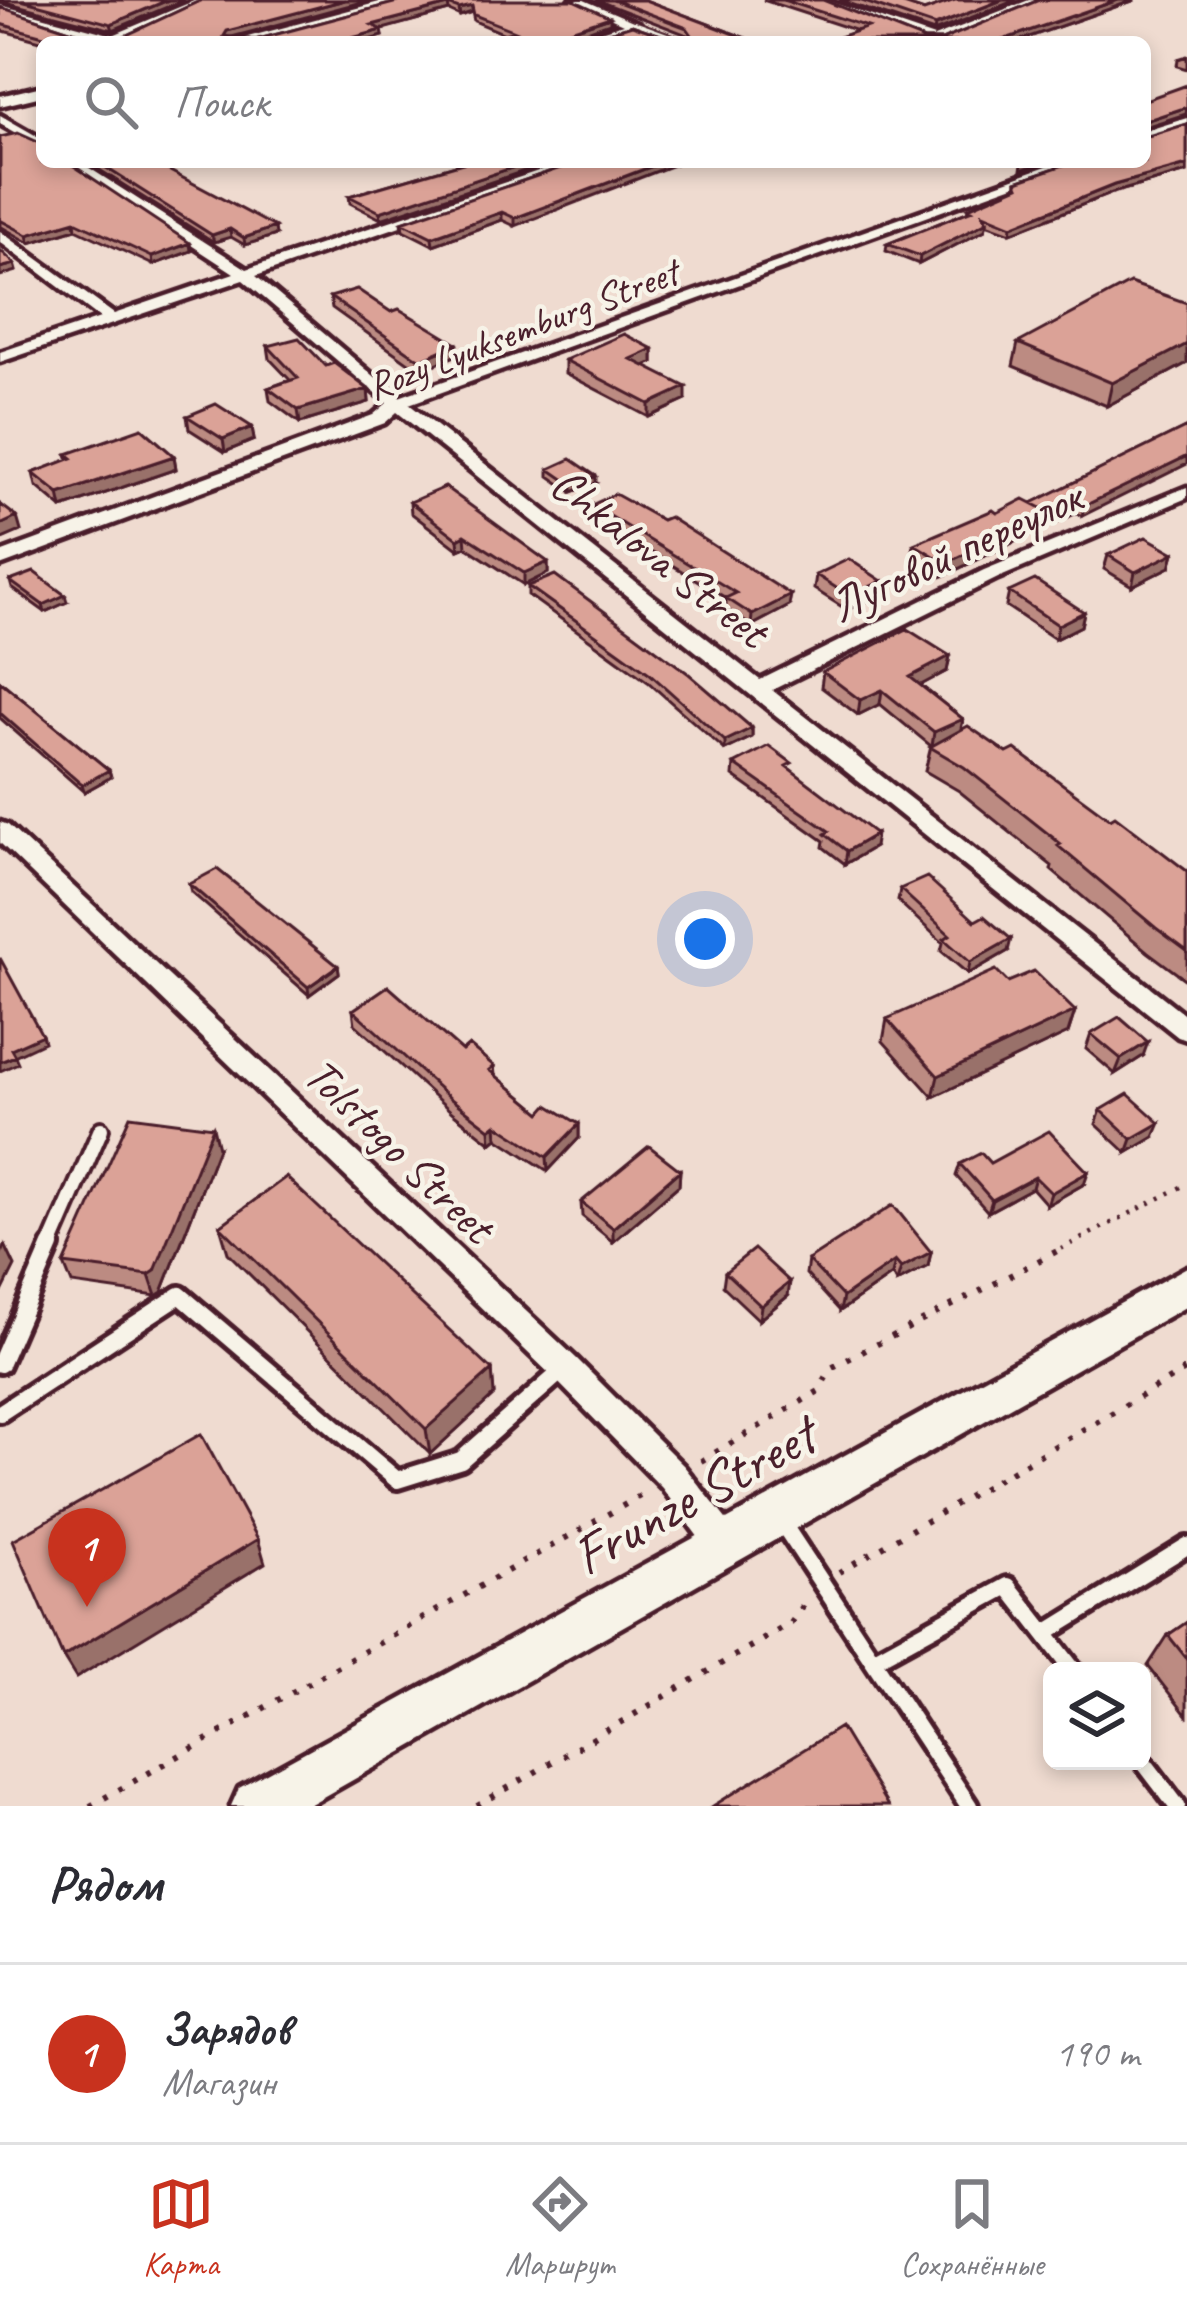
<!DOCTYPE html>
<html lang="ru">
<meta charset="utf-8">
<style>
body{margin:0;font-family:Caveat,sans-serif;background:#f2f2f3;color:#2b2b33}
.controls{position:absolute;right:36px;bottom:36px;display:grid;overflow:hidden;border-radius:18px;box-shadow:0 6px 18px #0003}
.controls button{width:108px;height:108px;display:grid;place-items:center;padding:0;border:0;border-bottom:3px solid #e1e1e2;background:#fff;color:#2b2b33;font:60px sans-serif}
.you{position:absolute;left:705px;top:939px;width:42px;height:42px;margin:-30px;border:9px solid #fff;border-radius:50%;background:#1a73e8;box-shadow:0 0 0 18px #1a73e833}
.badge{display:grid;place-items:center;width:78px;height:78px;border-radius:50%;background:#c8321e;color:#fff;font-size:39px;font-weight:700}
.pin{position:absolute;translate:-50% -99px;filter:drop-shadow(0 3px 6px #0008)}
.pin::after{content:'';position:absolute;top:63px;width:42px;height:36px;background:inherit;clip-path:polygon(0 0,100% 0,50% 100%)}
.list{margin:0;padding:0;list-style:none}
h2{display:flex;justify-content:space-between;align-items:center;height:156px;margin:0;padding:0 48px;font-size:51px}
h2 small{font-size:39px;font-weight:400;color:#7c7c81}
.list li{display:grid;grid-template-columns:78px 1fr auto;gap:36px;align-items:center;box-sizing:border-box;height:180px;padding:0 48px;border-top:3px solid #e1e1e2}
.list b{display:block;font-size:45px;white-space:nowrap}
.list p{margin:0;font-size:39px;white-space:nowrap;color:#7c7c81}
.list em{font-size:39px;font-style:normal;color:#7c7c81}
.icon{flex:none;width:66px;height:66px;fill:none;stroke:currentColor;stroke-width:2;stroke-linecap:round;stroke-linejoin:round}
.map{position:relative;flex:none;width:1187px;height:1806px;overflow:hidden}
.search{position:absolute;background:#fff;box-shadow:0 6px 18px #0003;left:36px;right:36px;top:36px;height:132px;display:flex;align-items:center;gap:30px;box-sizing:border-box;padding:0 42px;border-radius:18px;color:#7c7c81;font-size:45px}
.sheet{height:336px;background:#fff}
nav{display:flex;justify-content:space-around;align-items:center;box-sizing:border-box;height:168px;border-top:3px solid #e1e1e2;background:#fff;font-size:33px;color:#7c7c81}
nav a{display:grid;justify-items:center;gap:6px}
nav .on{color:#c8321e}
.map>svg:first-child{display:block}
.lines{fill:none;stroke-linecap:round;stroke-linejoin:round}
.service-far2-casing{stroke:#4a1f2b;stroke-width:10}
.service-far1-casing{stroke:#4a1f2b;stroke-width:22}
.service-casing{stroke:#4a1f2b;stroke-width:26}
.minor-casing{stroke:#4a1f2b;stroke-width:9}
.secondary-casing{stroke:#4a1f2b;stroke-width:9}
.path-far1{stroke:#4a1f2b;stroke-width:4.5;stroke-dasharray:3 8;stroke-linecap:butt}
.path{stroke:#4a1f2b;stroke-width:6;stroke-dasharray:4.5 12;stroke-linecap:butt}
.service-far2{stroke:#f7f3e8;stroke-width:6}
.service-far1{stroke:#f7f3e8;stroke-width:14}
.service{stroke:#f7f3e8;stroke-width:16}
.minor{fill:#f7f3e8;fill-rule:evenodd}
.secondary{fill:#f7f3e8;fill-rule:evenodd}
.wall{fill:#bc8b82;stroke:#4a1f2b;stroke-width:3}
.shaded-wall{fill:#99716a;stroke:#4a1f2b;stroke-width:3}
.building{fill:#dba297;stroke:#4a1f2b;stroke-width:3}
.labels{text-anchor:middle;stroke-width:9;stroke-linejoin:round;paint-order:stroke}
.far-street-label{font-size:39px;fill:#4a1f2b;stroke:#f7f3e8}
.street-label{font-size:48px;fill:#4a1f2b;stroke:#f7f3e8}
.near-street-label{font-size:57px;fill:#4a1f2b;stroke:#f7f3e8}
</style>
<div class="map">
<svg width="1187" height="1806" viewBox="0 0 1187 1806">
<rect width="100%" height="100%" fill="#efdbd0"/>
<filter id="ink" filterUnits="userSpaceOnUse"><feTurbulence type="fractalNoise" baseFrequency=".00833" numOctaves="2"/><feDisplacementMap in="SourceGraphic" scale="24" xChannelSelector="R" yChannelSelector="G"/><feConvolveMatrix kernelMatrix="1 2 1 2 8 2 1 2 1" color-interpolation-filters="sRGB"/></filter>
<g filter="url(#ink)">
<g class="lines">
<defs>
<path id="service-far2" d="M 634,24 L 684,42"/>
<path id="service-far1" d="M 49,1249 L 101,1129"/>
<path id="service" d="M 0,1364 L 51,1246
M 0,1413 L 180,1295 L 397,1480 L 461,1460 L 565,1368
M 781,1521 L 969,1806
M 1046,1633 L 1187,1546
M 873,1660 L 1008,1586 L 1074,1671
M 1142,1760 L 1177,1806"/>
<path id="minor" d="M 196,0 L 210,0 L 117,42 L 101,42 L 103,40 L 0,11 L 0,5 L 113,35 Z
M 570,0 L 584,0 L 640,24 L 583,42 L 565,42 L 623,24 Z
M 809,0 L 825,0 L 934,37 L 1029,0 L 1044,0 L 941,42 L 925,42 Z
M 0,115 L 42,139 L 42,148 L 0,124 Z
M 1187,118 L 1187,126 L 1145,139 L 1145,131 Z
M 64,162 L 80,162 L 247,269 L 565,162 L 585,162 L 256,276 L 399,397 L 1058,162 L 1077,162 L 409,404 L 760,680 L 984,570 L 1187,487 L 1187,498 L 998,578 L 772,690 L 1187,1016 L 1187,1040 L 1178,1037 L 397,412 L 385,423 L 0,566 L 0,553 L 373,415 L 387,403 L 243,280 L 0,362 L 0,352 L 100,318 L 0,242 L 0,231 L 114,314 L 234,273 Z
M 0,822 L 8,825 L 576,1358 L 684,1466 L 737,1533 L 742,1545 L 737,1557 L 725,1561 L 713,1557 L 662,1488 L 554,1378 L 0,843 Z"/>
<path id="secondary" d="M 387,0 L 412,0 L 256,42 L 229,42 Z
M 42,86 L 42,96 L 0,106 L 0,96 Z
M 1187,1267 L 1187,1306 L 307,1806 L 231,1806 L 239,1788 Z"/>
</defs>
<use href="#service-far2" class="service-far2-casing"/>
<use href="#service-far1" class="service-far1-casing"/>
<use href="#service" class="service-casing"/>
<use href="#minor" class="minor-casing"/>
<use href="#secondary" class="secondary-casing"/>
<path class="path-far1" d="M 1061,1249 L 1187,1184"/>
<path class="path" d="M 701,1461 L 819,1391 L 831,1368 L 1067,1246
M 839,1572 L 1187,1369
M 90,1806 L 649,1491
M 477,1806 L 791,1623 L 805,1603"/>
<use href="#service-far2" class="service-far2"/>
<use href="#service-far1" class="service-far1"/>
<use href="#service" class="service"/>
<use href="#minor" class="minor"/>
<use href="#secondary" class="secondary"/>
</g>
<path class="wall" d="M 0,0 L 184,0 L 113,30 L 1,1 L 0,3 Z
M 202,0 L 369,0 L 231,37 L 255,40 L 405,0 L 610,23 L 565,40 L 583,40 L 632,25 L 681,42 L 482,42 L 505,34 L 474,21 L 472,12 L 460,16 L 449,11 L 381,29 L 383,36 L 362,42 L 44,42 L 0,30 L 0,7 L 100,40 L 116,40 Z
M 596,0 L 645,0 L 756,42 L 689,38 L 687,35 Z
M 763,0 L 823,0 L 924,40 L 942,40 L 1039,0 L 1135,0 L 1015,42 L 825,42 L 858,31 Z
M 839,0 L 892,0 L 924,11 L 955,0 L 1017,0 L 934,32 Z
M 1187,56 L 1187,69 L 1177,66 L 1178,59 Z
M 1187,124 L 1187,172 L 1112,193 L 1011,233 L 986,224 L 985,230 L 919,264 L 886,251 L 887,244 L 967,212 L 968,208 L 1016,187 L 1017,181 Z
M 0,137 L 41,145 L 191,251 L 153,265 L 76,229 L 30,243 L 0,226 Z
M 87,162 L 174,162 L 160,166 L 276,235 L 245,245 L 231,237 L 214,242 Z
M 466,162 L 381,219 L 350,203 L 349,196 Z
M 578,162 L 515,226 L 502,220 L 433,245 L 403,230 L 402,222 Z
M 330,297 L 391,312 L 457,344 L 457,355 L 420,371 L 332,308 Z
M 1187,303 L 1187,363 L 1107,406 L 1013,366 L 1018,343 Z
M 268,346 L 368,389 L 369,402 L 300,423 L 270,401 L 268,388 L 290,380 L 270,359 Z
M 653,349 L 653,362 L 644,366 L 686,400 L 649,417 L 565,373 L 565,360 Z
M 187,416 L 252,427 L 254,440 L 225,452 L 189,429 Z
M 1187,427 L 1082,516 L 1076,513 L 1053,525 L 1049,523 L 1048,526 L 943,576 L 912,557 L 914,544 L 997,513 L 1032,503 Z
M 67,454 L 174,456 L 176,469 L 62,508 L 36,486 L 33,473 L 69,460 Z
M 549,469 L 596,483 L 572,492 L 549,476 Z
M 410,502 L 548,562 L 548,573 L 524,585 L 466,547 L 459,550 L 411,513 Z
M 592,505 L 789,606 L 751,626 L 726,609 L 726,598 L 592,516 Z
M 1174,553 L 1170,567 L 1132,586 L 1104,569 L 1108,555 Z
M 816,575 L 882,581 L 880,595 L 847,610 L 814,589 Z
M 10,581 L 67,602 L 45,612 L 12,588 Z
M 528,586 L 752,728 L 752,737 L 725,750 L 648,682 L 528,595 Z
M 1009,592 L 1084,612 L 1081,626 L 1055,639 L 1006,606 Z
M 950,656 L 947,671 L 920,685 L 963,719 L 961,730 L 1007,753 L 1187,871 L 1187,981 L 1148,952 L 1051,870 L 1052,866 L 959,791 L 925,771 L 931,746 L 880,704 L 858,715 L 821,687 L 823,672 Z
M 0,681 L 109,770 L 111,777 L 84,792 L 0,718 Z
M 734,764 L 791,770 L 874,847 L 845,864 L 823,847 L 824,841 L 733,776 Z
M 189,884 L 338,966 L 339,973 L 309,995 L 191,892 Z
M 900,889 L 1008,951 L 968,974 L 941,951 L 943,943 L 898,901 Z
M 1008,982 L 1075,1011 L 1068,1033 L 933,1097 L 883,1041 L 887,1019 Z
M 353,1010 L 462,1051 L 494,1066 L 495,1075 L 541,1113 L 579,1124 L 579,1138 L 548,1171 L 497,1138 L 491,1143 L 453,1113 L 355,1024 Z
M 1091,1034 L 1143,1056 L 1115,1074 L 1086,1049 Z
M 1101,1110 L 1154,1137 L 1127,1153 L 1096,1124 Z
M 218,1148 L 162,1292 L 156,1296 L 72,1284 L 64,1264 Z
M 990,1163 L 1084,1184 L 1047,1205 L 1032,1188 L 988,1212 L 956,1176 L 960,1164 Z
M 680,1170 L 679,1185 L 613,1242 L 582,1216 L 581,1202 Z
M 220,1226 L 492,1370 L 494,1395 L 430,1454 L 228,1253 Z
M 931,1252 L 928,1266 L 897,1282 L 892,1275 L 840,1311 L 806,1274 L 808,1260 Z
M 725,1272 L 788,1296 L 759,1320 L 723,1286 Z
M 1187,1622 L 1187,1716 L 1148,1666 L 1168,1635 Z"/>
<path class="shaded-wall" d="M 168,0 L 184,0 L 113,30 L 111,24 Z
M 345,0 L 369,0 L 228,38 L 224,36 L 227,31 Z
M 1002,0 L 1017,0 L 934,32 L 935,26 Z
M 1118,0 L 1135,0 L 1015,42 L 997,42 Z
M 448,5 L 449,11 L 372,32 L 372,25 Z
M 472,6 L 472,12 L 460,16 L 459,9 Z
M 610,17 L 610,23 L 561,40 L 561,33 Z
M 382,30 L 383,36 L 362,42 L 337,42 Z
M 1187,107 L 1186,114 L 1145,127 L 1145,121 Z
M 529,162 L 551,162 L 381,219 L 380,212 Z
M 663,162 L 681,162 L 515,226 L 515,218 Z
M 1025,162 L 1045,162 L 1021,170 L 1022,163 Z
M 1187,165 L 1187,172 L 1112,193 L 1011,233 L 1012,226 L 1114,185 Z
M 502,212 L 502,220 L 433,245 L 432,237 Z
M 75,221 L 76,229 L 30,243 L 28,235 Z
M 987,222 L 985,230 L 919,264 L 920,256 Z
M 275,227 L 276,235 L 245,245 L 244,238 Z
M 230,229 L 231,237 L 214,242 L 212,235 Z
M 190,243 L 191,251 L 153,265 L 152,257 Z
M 15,264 L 17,271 L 0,276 L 0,268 Z
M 457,344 L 457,355 L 420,371 L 420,360 Z
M 1187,344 L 1187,363 L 1107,406 L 1112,383 Z
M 653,349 L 653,362 L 631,372 L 631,359 Z
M 686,387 L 686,400 L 649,417 L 649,404 Z
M 368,389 L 369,402 L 300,423 L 298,410 Z
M 252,427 L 254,440 L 225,452 L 223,439 Z
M 174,456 L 176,469 L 62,508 L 59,494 Z
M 1187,456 L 1187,464 L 1082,516 L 1084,506 Z
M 596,476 L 596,483 L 572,492 L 572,485 Z
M 1078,503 L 1076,513 L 1053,525 L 1055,515 Z
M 1051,513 L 1048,526 L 943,576 L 946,563 Z
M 17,517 L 21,531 L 0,540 L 0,525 Z
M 465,535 L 466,547 L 459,550 L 458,539 Z
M 1174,553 L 1170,567 L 1132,586 L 1135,572 Z
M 548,562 L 548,573 L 524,585 L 524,573 Z
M 882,581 L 880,595 L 847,610 L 849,596 Z
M 65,595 L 67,602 L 45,612 L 43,605 Z
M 791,595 L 789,606 L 751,626 L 752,615 Z
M 1084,612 L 1081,626 L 1055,639 L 1058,625 Z
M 950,656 L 947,671 L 908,692 L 910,677 Z
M 882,690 L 880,704 L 858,715 L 860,700 Z
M 963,719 L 960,733 L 932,746 L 934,732 Z
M 752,728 L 752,737 L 725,750 L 725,741 Z
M 109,770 L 111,777 L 84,792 L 82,785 Z
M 876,834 L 874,847 L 845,864 L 847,851 Z
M 1011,939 L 1008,951 L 968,974 L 970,962 Z
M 338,966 L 339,973 L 309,995 L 308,987 Z
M 1075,1011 L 1068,1033 L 933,1097 L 938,1076 Z
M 42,1035 L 44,1042 L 14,1056 L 11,1049 Z
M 1148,1042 L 1143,1056 L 1115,1074 L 1121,1059 Z
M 15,1056 L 18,1063 L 0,1071 L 0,1062 Z
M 1160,1123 L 1154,1137 L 1127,1153 L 1132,1139 Z
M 496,1124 L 497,1138 L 491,1143 L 490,1129 Z
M 579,1124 L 579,1138 L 548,1171 L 547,1157 Z
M 213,1127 L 218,1148 L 162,1292 L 156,1296 L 149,1275 Z
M 680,1170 L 679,1185 L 613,1242 L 613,1228 Z
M 1088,1172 L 1084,1184 L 1047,1205 L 1051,1193 Z
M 1035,1177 L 1032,1188 L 988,1212 L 992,1200 Z
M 5,1245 L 15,1266 L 0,1296 L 0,1256 Z
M 931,1252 L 928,1266 L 897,1282 L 901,1268 Z
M 895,1261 L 892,1275 L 840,1311 L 843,1297 Z
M 790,1282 L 788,1296 L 759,1320 L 761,1306 Z
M 492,1370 L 494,1395 L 430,1454 L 426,1429 Z
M 258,1539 L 265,1563 L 76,1678 L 63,1657 Z"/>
<path class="building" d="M 21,0 L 168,0 L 111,24 Z
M 202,0 L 345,0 L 227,31 L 224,36 L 255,40 L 405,0 L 573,0 L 610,17 L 561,33 L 565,40 L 583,40 L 632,25 L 681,42 L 645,42 L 632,37 L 617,42 L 482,42 L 481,40 L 515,31 L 474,15 L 472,6 L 459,9 L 448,5 L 372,25 L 382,30 L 337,42 L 58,42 L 58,40 L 0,24 L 0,7 L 100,40 L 116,40 Z
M 613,0 L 645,0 L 756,42 L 684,42 L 692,35 L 687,28 Z
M 783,0 L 823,0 L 924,40 L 942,40 L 1039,0 L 1118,0 L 997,42 L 825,42 L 868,27 Z
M 859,0 L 892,0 L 924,11 L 955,0 L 1002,0 L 935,26 Z
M 1187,85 L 1187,107 L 1145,121 L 1145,100 Z
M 1187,124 L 1187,165 L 1114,185 L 1012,226 L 983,214 L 987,222 L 920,256 L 887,244 L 972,210 L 968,208 L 1019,186 L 1017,181 L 1072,162 L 1145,162 L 1145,134 L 1148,136 Z
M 18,133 L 42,144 L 42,162 L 68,162 L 190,243 L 152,257 L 75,221 L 28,235 L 0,220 L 0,137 Z
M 97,162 L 153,162 L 275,227 L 244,238 L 230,229 L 212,235 Z
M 466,162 L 529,162 L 380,212 L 349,196 Z
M 578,162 L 663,162 L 515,218 L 502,212 L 432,237 L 402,222 Z
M 0,250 L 15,264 L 0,268 Z
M 1130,283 L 1187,303 L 1187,344 L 1112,383 L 1018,343 Z
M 357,289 L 391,312 L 399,309 L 457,344 L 420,360 L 330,297 Z
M 624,334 L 653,349 L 631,359 L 686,387 L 649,404 L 565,360 Z
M 299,338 L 326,366 L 334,363 L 368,389 L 298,410 L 268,388 L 298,378 L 268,346 Z
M 216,404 L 252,427 L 223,439 L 187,416 Z
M 1187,427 L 1187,456 L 1084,506 L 1078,503 L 1055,515 L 1032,503 Z
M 142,428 L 174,456 L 59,494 L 33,473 L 72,458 L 67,454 Z
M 571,459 L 596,476 L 572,485 L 549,469 Z
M 445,487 L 548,562 L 524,573 L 465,535 L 458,539 L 410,502 Z
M 615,494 L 662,520 L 669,517 L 791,595 L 752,615 L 726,598 L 736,593 L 592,505 Z
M 1024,499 L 1051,513 L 946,563 L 914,544 L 993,510 L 997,513 Z
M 0,504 L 17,517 L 0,525 Z
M 1146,537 L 1174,553 L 1135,572 L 1108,555 Z
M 849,559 L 882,581 L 849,596 L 816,575 Z
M 34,572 L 65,595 L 43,605 L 10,581 Z
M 555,575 L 689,674 L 752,728 L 725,741 L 649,673 L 528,586 Z
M 1035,580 L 1084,612 L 1058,625 L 1009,592 Z
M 907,629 L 950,656 L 910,677 L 963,719 L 934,732 L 882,690 L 860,700 L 823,672 Z
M 0,681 L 109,770 L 82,785 L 0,713 Z
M 968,726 L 1007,753 L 1015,749 L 1110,819 L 1115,816 L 1187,871 L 1187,951 L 1156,928 L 1058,846 L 1061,844 L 964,767 L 930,747 Z
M 769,746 L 792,763 L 786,766 L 876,834 L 847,851 L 825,834 L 829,831 L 734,764 Z
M 217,869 L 338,966 L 308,987 L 189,884 Z
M 927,877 L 975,921 L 984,916 L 1011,939 L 970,962 L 944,939 L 950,935 L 900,889 Z
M 0,958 L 42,1035 L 11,1049 L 15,1056 L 0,1062 Z
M 996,970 L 1008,982 L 1034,971 L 1075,1011 L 938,1076 L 887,1019 Z
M 388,986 L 462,1051 L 469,1045 L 494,1066 L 489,1070 L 541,1113 L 548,1105 L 579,1124 L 547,1157 L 496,1124 L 490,1129 L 451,1099 L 353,1010 Z
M 1119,1017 L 1148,1042 L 1121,1059 L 1091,1034 Z
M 1128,1094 L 1160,1123 L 1132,1139 L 1101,1110 Z
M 130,1116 L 213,1127 L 155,1271 L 149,1275 L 64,1264 Z
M 1049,1131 L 1088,1172 L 1051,1193 L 1035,1177 L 992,1200 L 960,1164 L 981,1153 L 990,1163 Z
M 649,1146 L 680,1170 L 613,1228 L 581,1202 Z
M 286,1177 L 492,1370 L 426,1429 L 220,1226 Z
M 893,1205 L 931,1252 L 901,1268 L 895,1261 L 843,1297 L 808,1260 Z
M 754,1249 L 790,1282 L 761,1306 L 725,1272 Z
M 201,1434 L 258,1539 L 63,1657 L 13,1540 Z
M 1187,1622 L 1187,1659 L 1168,1635 Z
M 840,1727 L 888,1806 L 713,1806 Z"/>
</g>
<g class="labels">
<g class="far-street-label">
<text transform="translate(522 328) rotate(-21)" y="14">Rozy Lyuksemburg Street</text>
</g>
<g class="street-label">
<text transform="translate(955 550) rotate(-25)" y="17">Луговой переулок</text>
<text transform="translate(660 556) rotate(38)" y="17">Chkalova Street</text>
<text transform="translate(400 1149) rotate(44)" y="17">Tolstogo Street</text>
</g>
<g class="near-street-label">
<text transform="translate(693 1494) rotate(-29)" y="20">Frunze Street</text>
</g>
</g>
</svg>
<div class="controls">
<button><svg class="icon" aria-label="layers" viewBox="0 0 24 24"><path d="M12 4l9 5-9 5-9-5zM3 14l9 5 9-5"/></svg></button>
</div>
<div class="you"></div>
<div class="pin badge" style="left:87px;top:1607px">1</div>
<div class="search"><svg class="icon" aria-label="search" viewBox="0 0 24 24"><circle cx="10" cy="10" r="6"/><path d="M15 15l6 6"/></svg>Поиск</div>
</div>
<section class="sheet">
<h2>Рядом<small></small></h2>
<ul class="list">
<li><span class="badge">1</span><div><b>Зарядов</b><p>Магазин</p></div><em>190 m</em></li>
</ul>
</section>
<nav>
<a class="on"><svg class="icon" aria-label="map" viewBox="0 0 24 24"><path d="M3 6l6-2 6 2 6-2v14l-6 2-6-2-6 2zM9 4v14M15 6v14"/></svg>Карта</a>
<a><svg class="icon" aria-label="directions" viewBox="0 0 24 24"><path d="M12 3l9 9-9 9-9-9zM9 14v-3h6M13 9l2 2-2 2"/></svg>Маршрут</a>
<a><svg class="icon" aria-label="saved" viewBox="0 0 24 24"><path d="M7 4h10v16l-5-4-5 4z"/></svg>Сохранённые</a>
</nav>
